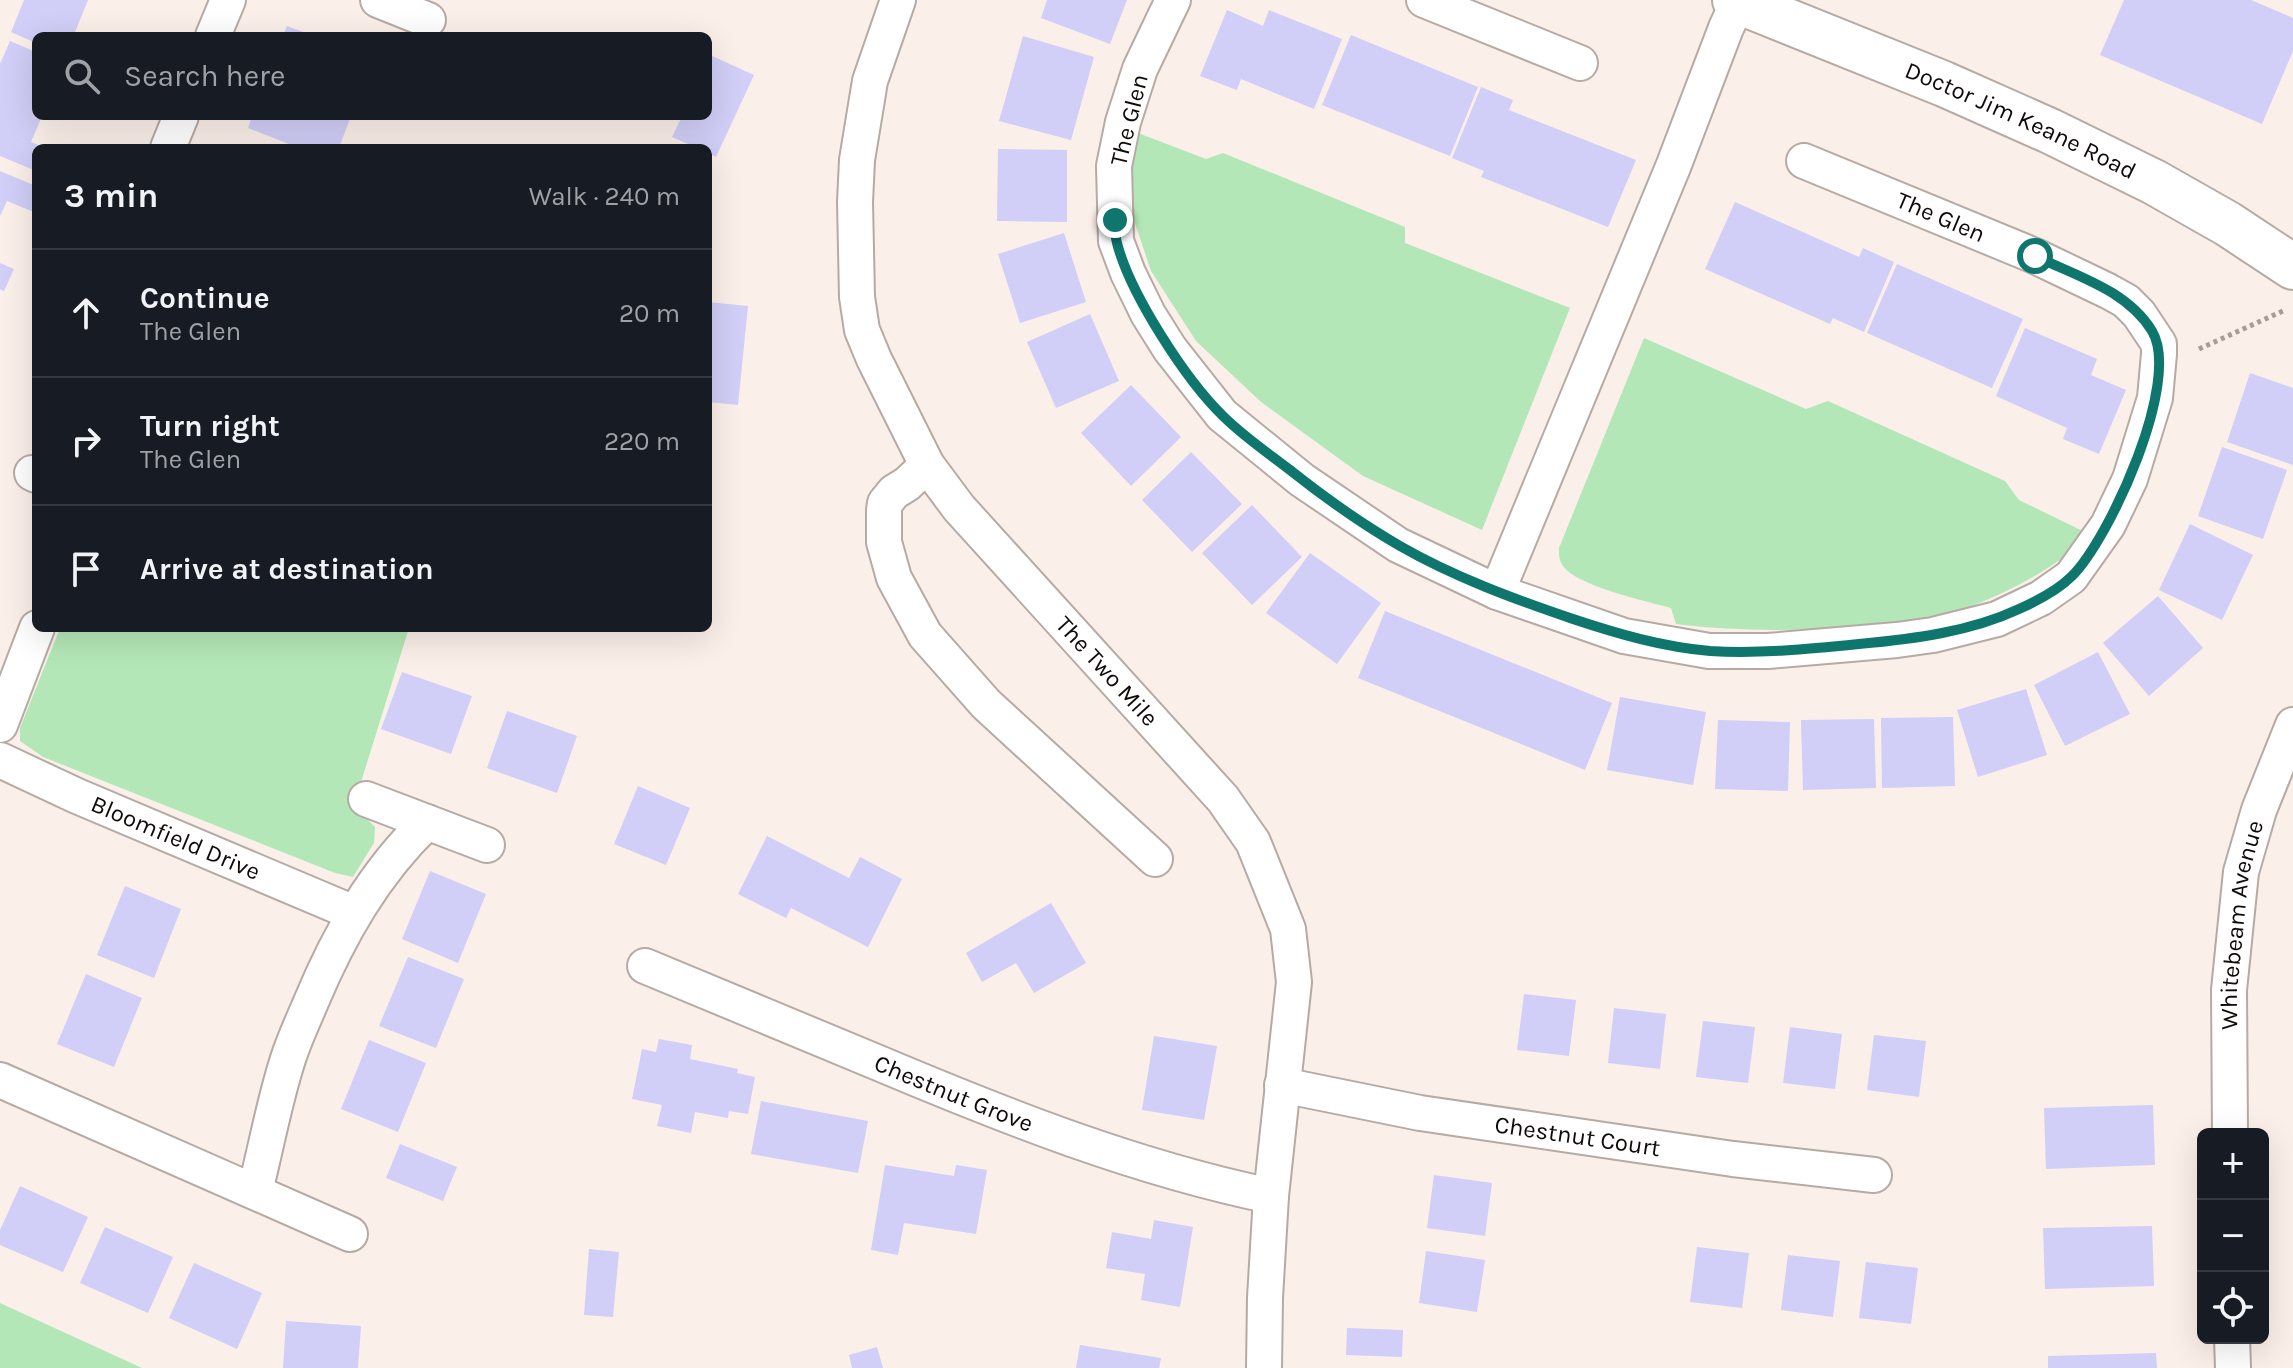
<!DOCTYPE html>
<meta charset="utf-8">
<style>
body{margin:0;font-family:Karla,sans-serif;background:#242831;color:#f1f3f6}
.controls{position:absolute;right:24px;bottom:24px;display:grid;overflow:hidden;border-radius:12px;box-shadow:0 8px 32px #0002}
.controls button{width:72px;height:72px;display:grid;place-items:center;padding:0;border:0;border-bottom:2px solid #363941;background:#171b24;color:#f1f3f6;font:40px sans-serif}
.stop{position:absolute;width:24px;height:24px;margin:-18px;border:6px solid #0f766e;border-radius:50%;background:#fff}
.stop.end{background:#0f766e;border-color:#fff;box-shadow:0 2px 8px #0008}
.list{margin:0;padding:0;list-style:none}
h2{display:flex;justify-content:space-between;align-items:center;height:104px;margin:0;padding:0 32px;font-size:34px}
h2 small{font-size:26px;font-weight:400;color:#9ea1a6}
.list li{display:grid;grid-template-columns:52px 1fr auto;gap:24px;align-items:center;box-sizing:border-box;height:128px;padding:0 32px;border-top:2px solid #363941}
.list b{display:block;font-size:30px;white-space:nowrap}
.list p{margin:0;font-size:26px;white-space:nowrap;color:#9ea1a6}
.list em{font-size:26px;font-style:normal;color:#9ea1a6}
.icon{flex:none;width:44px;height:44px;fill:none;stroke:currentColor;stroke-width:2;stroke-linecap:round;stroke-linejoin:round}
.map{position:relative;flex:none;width:2293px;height:1368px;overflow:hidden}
.search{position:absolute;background:#171b24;box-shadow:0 8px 32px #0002;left:32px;top:32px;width:680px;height:88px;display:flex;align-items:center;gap:20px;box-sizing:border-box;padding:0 28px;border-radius:12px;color:#9ea1a6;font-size:30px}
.panel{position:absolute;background:#171b24;box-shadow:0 8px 32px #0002;left:32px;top:144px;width:680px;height:488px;border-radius:12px}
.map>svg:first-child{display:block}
.green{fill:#b4e7b7}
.building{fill:#d1cef7}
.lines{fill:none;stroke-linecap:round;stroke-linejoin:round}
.street-casing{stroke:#b6aaa4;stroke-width:38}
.secondary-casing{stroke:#b6aaa4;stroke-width:48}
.path{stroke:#a69d99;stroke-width:5;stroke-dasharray:4 4;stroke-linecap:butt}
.street{stroke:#fff;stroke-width:34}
.secondary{stroke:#fff;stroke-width:44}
.route{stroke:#0f766e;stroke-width:10}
.labels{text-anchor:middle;stroke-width:6;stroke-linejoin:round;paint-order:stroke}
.street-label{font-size:24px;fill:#0e0a09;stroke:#fff}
</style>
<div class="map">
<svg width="2293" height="1368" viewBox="0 0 2293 1368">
<rect width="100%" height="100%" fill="#fbefe9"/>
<path class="green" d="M 1138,133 L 1206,159 L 1223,153 L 1405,227 L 1405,243 L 1570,308 L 1482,530 L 1363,476 L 1261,402 L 1196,341 L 1151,271 L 1133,217 L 1131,174 L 1134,147 Z
M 1644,338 L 1806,409 L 1828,401 L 2005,481 L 2019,500 L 2091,535 C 2055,568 2010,592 1964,609 C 1925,623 1883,626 1842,628 C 1787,631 1731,631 1676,624 L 1671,608 C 1646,601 1577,586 1563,566 C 1559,561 1559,554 1559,548 Z
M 60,628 L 409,628 L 352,811 L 364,816 L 375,827 L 374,843 L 353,877 L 335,873 L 43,757 L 20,741 L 20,728 Z
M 0,1303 L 142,1368 L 0,1368 Z"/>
<path class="building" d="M 24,0 L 88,0 L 75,32 L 84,36 L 36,36 L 36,43 L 11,32 Z
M 1047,0 L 1127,0 L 1110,44 L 1041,18 Z
M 2124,0 L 2251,0 L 2293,18 L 2293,51 L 2262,124 L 2100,55 Z
M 1227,10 L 1263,26 L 1269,10 L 1342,39 L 1314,109 L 1241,79 L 1237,90 L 1200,76 Z
M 287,26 L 314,36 L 283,36 Z
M 1351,35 L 1478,87 L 1450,156 L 1322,105 Z
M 1023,36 L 1094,57 L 1071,140 L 999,121 Z
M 10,41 L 36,52 L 36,116 L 42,116 L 31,142 L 46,148 L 36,148 L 36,171 L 0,156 L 0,64 Z
M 710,55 L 754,75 L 716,157 L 708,153 L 708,148 L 697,148 L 672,137 L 682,116 L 708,116 L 708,60 Z
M 1481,87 L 1513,100 L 1509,110 L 1636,160 L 1608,227 L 1481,177 L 1484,171 L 1452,158 Z
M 252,116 L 351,116 L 339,148 L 299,148 L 248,128 Z
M 998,149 L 1067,150 L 1067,222 L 997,221 Z
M 0,171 L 36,186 L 36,213 L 7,201 L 0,216 Z
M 1735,202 L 1859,257 L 1863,248 L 1894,262 L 1864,332 L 1833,318 L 1830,324 L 1705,269 Z
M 1064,233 L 1086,302 L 1020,323 L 998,254 Z
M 0,263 L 14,269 L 4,291 L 0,289 Z
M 1897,264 L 2023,319 L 1992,388 L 1867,333 Z
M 708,302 L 748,306 L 738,405 L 708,402 Z
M 1090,314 L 1119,381 L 1056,408 L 1027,342 Z
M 2025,328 L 2097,359 L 2091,375 L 2126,390 L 2099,454 L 2063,439 L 2067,428 L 1996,396 Z
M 2250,373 L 2293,388 L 2293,465 L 2227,442 Z
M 1131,385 L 1181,437 L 1131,486 L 1081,433 Z
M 2222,447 L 2287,470 L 2263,539 L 2198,516 Z
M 1191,452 L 1242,504 L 1192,552 L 1142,500 Z
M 1252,505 L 1302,557 L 1252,605 L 1202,553 Z
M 2190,524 L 2253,555 L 2222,620 L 2159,590 Z
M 1310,553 L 1381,603 L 1337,664 L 1266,613 Z
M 2158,596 L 2203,648 L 2149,696 L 2103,643 Z
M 1385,611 L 1612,703 L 1585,770 L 1358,678 Z
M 2098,652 L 2130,714 L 2065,746 L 2034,685 Z
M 402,672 L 472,696 L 451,754 L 381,729 Z
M 2026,689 L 2047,755 L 1978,777 L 1957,710 Z
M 1620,697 L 1706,712 L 1693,785 L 1607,770 Z
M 507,711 L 577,736 L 557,793 L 487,768 Z
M 1953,717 L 1955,786 L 1882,788 L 1881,718 Z
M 1874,719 L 1876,788 L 1803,790 L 1801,720 Z
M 1718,720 L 1790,722 L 1788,791 L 1715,789 Z
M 638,786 L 690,808 L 666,865 L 614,844 Z
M 767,836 L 849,878 L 860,857 L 902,879 L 868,947 L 791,908 L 786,918 L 738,894 Z
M 430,871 L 486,894 L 458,963 L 402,939 Z
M 125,886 L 181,909 L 154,978 L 97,955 Z
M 1051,903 L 1086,963 L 1034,993 L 1016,963 L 982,982 L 966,953 Z
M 408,957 L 464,979 L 436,1048 L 379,1026 Z
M 86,974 L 142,998 L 114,1067 L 57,1044 Z
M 1524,994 L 1576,1000 L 1569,1056 L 1517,1050 Z
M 1614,1008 L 1666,1014 L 1660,1069 L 1608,1063 Z
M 1703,1021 L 1755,1027 L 1748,1083 L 1696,1077 Z
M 1790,1027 L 1842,1034 L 1835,1089 L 1783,1083 Z
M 1874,1035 L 1926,1041 L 1919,1097 L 1867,1090 Z
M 1154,1036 L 1217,1046 L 1204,1120 L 1142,1110 Z
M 659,1039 L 692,1045 L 690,1059 L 738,1069 L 737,1073 L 755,1077 L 748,1114 L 729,1111 L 728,1118 L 695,1112 L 691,1133 L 657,1126 L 662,1105 L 632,1099 L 642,1049 L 656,1052 Z
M 369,1040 L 426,1063 L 398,1132 L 341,1109 Z
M 761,1101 L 868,1121 L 858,1173 L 751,1154 Z
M 2153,1105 L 2155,1165 L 2046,1169 L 2044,1108 Z
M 400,1144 L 457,1167 L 443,1201 L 386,1178 Z
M 885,1165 L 954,1176 L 956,1165 L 987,1170 L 976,1234 L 904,1223 L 898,1255 L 871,1250 Z
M 1434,1175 L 1492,1183 L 1485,1236 L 1427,1228 Z
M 20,1186 L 88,1217 L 63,1272 L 0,1245 L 0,1230 Z
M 1154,1220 L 1193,1227 L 1180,1307 L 1141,1300 L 1145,1274 L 1106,1268 L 1112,1232 L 1151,1239 Z
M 2152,1226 L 2154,1286 L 2045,1289 L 2043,1228 Z
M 105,1227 L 173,1257 L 148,1313 L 80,1283 Z
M 1697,1247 L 1749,1253 L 1742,1308 L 1690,1302 Z
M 589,1249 L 619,1252 L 613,1317 L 584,1315 Z
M 1426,1251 L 1485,1260 L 1477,1312 L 1419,1303 Z
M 1788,1255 L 1840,1261 L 1833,1317 L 1781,1310 Z
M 1866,1262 L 1918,1268 L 1911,1324 L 1859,1318 Z
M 194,1263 L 262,1293 L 237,1349 L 169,1318 Z
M 286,1321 L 361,1326 L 358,1368 L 283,1368 Z
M 1347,1328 L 1403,1330 L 1402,1357 L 1346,1355 Z
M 1080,1345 L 1161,1358 L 1159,1368 L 1076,1368 Z
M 877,1347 L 883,1368 L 852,1368 L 849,1355 Z
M 2156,1353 L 2157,1368 L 2048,1368 L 2048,1356 Z"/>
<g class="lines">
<defs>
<g id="street">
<path d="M 378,0 L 428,20"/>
<path id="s1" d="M 898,0 L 870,81 L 857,160 L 855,202 L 857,297 L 862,330 L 874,359 L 927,465 L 959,508 L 1223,799 L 1253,842 L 1288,929 L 1294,982 L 1271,1196 L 1265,1298 L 1264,1368"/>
<path d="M 1173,0 L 1140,69 L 1123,122 L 1114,166 L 1116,241 L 1128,273 L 1148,314 L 1170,349 L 1222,415 L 1302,480 L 1398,545 L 1497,592 L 1624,636 L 1709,651 L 1768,651 L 1897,640 L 1933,635 L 1997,619 L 2041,598 L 2071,577 L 2108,525 L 2130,479 L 2155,398 L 2159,354 L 2159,344 L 2139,314 L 2126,301 L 2108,291 L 2035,256 L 1804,161"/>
<path d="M 1424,0 L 1580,63"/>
<path d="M 213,36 L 228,0"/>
<path d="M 168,148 L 181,116"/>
<path d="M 927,465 L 907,484 L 894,492 L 885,503 L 884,510 L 884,542 L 894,578 L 925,635 L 986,704 L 1155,859"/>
<path d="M 32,473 L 36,475"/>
<path d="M 1497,592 L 1673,167 L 1726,28 L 1739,0"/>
<path d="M 0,725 L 37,628"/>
<path id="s2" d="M 0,760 L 77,796 L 354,913"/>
<path d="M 366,799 L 487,845"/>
<path id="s3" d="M 645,966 C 724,999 802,1031 881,1064 C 1007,1117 1136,1168 1271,1196"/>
<path d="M 0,1080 L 350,1234"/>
<path id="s4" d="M 1282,1085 L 1420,1113 L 1733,1159 L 1874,1175"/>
<path id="s5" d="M 2230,1134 L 2229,990 L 2241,872 L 2259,810 L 2293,725"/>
<path d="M 255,1191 C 266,1148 274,1102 288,1059 C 294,1040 303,1021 311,1002 C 339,935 374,873 427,822"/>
<path d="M 2232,1338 L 2233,1368"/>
</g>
<g id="secondary">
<path id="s6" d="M 1735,0 L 1944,84 L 2050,131 L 2154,182 L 2228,224 L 2293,267"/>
</g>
</defs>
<use href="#street" class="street-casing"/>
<use href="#secondary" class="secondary-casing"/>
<path class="path" d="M 2199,349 L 2285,310"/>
<use href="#street" class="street"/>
<use href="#secondary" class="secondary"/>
</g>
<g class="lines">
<path class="route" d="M 1115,220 C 1115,228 1115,236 1117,243 C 1130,294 1186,380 1223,416 C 1243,436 1268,453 1290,470 C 1324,497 1362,524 1400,546 C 1454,577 1514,599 1573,619 C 1618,634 1663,647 1710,651 C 1759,654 1810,649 1859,644 C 1913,639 1970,632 2019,609 C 2037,601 2058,590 2072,576 C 2110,538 2182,380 2152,331 C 2127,290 2076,276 2035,256"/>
</g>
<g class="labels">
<g class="street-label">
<text transform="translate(1129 120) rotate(-76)" y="8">The Glen</text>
<text dy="8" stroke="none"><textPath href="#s6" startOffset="310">Doctor Jim Keane Road</textPath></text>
<text transform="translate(1941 217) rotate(23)" y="8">The Glen</text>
<text dy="8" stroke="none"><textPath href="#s1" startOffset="760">The Two Mile</textPath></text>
<text dy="8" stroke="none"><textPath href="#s2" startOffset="192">Bloomfield Drive</textPath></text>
<text dy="8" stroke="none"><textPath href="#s5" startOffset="210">Whitebeam Avenue</textPath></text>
<text dy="8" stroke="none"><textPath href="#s3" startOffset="334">Chestnut Grove</textPath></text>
<text dy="8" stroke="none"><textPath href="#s4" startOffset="300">Chestnut Court</textPath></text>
</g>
</g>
</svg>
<div class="controls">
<button>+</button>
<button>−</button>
<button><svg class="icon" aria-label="locate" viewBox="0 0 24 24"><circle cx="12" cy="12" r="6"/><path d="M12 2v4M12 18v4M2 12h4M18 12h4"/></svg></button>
</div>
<div class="stop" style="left:2035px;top:256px"></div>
<div class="stop end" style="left:1115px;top:220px"></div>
<div class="search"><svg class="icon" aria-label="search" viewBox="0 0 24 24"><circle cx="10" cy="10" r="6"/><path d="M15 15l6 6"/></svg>Search here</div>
<section class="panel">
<h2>3 min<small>Walk · 240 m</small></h2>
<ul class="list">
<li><svg class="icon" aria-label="ahead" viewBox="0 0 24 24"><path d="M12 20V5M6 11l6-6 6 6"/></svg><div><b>Continue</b><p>The Glen</p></div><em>20 m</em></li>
<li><svg class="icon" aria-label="right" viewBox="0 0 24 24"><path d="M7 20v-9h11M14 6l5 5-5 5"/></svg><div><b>Turn right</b><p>The Glen</p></div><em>220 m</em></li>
<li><svg class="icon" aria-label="arrive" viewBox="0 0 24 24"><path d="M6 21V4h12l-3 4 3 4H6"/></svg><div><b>Arrive at destination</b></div></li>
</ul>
</section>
</div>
